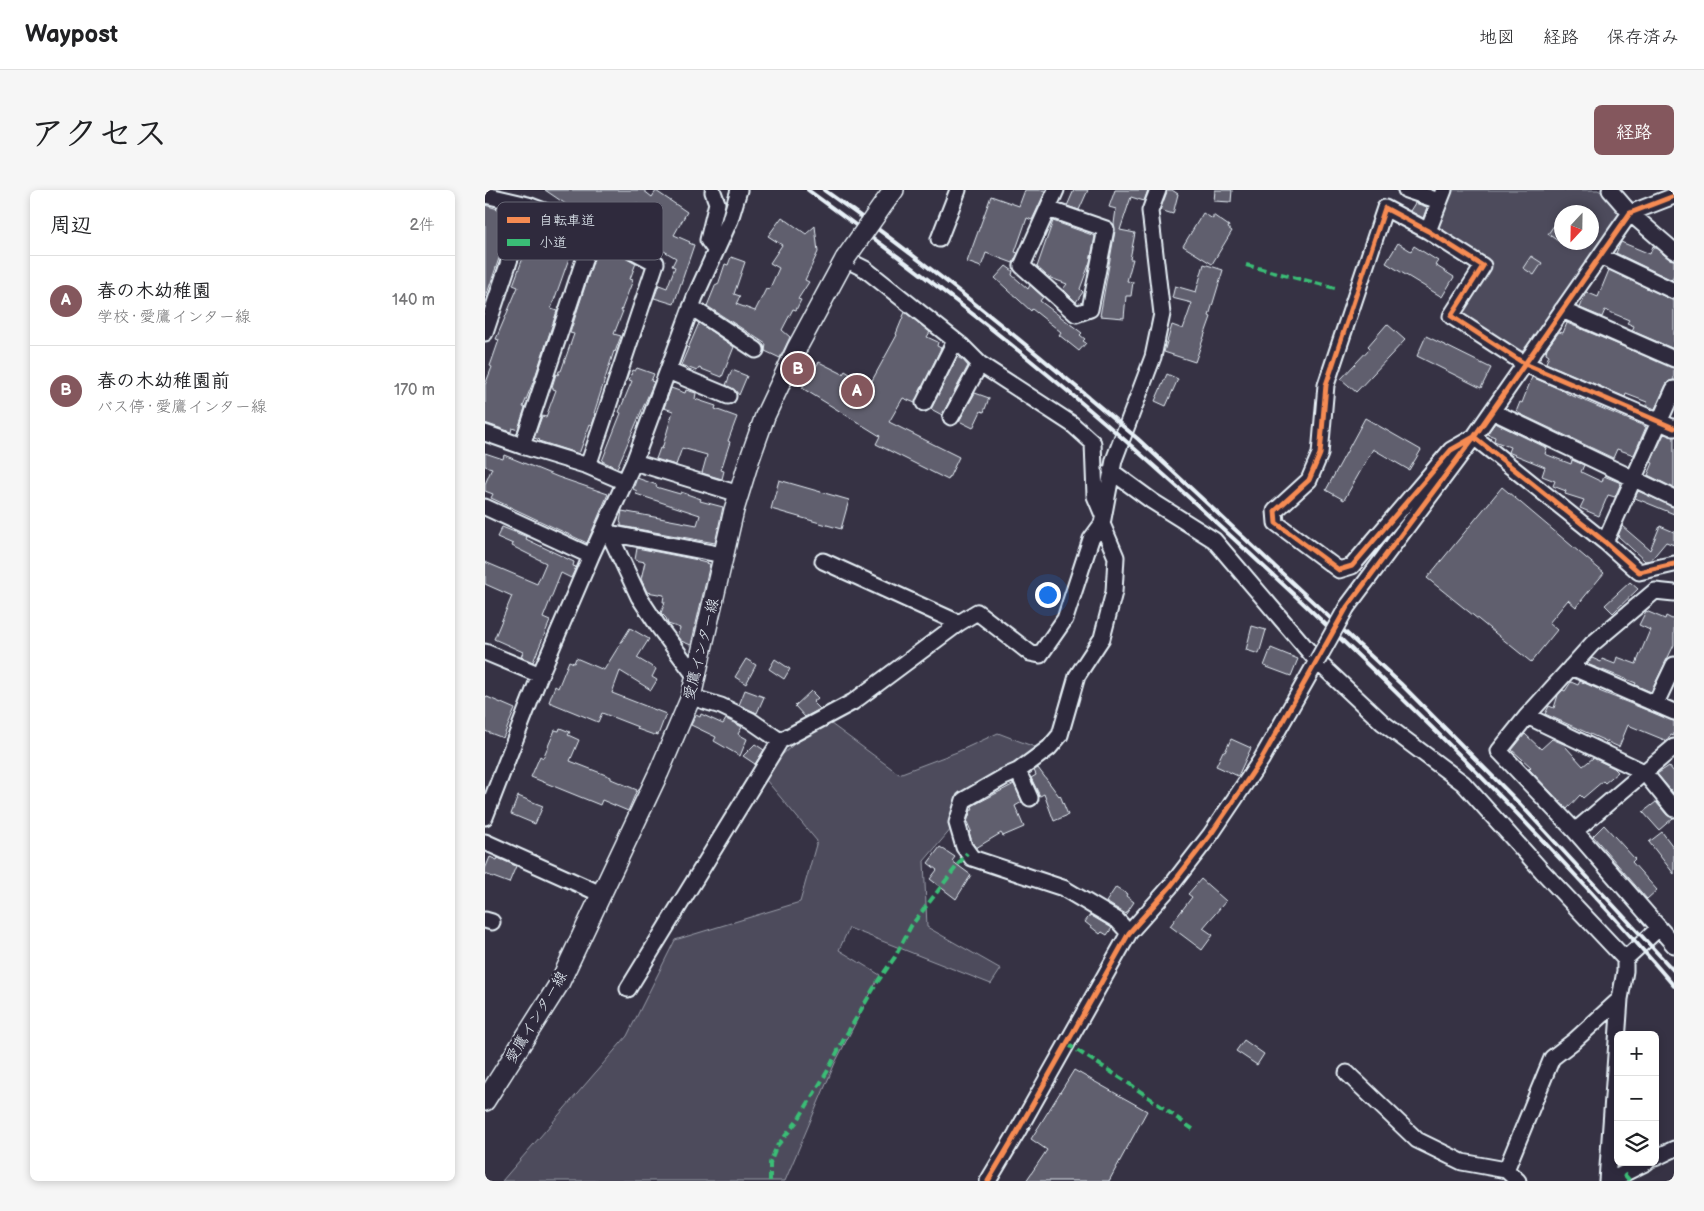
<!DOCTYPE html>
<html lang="ja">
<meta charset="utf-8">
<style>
body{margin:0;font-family:"Balsamiq Sans","Klee One",sans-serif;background:#f6f6f6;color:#202124}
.controls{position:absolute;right:15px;bottom:15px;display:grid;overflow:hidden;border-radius:8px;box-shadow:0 2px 8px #0003}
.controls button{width:45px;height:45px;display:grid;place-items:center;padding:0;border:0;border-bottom:1px solid #e0e0e0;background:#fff;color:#202124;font:25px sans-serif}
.compass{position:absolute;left:1069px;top:15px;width:45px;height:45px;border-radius:50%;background:#fff;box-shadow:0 2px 8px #0003;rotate:202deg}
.you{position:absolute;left:562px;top:404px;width:18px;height:18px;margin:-12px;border:4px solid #fff;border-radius:50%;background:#1a73e8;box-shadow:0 0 0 8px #1a73e833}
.badge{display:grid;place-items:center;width:32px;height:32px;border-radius:50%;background:#84575d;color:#fff;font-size:16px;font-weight:700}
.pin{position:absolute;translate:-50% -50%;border:2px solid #fff;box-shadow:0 1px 5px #0006}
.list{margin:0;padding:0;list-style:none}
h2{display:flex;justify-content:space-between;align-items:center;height:65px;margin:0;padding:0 20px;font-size:21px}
h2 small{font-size:16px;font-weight:400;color:#757577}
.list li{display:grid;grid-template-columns:32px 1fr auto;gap:15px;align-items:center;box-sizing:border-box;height:90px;padding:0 20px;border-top:1px solid #e0e0e0}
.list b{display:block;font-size:19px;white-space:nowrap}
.list p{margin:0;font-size:16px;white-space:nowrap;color:#757577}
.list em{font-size:16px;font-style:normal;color:#757577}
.icon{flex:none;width:28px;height:28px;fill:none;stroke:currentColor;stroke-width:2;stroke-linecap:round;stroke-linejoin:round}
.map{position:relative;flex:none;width:1189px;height:991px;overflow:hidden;border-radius:8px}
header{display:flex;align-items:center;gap:30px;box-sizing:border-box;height:70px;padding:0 25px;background:#fff;border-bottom:1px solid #e0e0e0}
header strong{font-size:24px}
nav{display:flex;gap:28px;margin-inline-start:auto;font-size:18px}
.intro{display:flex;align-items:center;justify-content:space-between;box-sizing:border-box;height:120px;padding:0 30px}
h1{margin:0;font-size:35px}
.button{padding:12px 22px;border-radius:8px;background:#84575d;color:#fff;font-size:18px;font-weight:700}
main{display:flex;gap:30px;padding:0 30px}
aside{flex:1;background:#fff;border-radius:8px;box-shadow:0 2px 8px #0003}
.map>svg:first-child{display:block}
.green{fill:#4d4b5c;stroke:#9a9eaa;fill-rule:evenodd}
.building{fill:#605e6e;stroke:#e8f1f8}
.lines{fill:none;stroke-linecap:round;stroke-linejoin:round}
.minor-casing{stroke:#e8f1f8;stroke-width:19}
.major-casing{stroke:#e8f1f8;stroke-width:22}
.minor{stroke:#2f2a3d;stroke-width:15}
.major{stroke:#2f2a3d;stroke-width:19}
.rail{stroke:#e8f1f8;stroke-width:4}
.minor-bridge-casing{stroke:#e8f1f8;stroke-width:19;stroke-linecap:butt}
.major-bridge-casing{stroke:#e8f1f8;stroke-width:22;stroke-linecap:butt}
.minor-bridge{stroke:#2f2a3d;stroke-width:15}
.major-bridge{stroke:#2f2a3d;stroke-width:19}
.quiet{stroke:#3abd76;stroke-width:4;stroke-dasharray:8 4;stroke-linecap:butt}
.cycleway-casing{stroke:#2f2a3d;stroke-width:8}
.cycleway{stroke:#f68b52;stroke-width:5}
.labels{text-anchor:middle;stroke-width:5;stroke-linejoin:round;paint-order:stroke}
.street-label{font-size:15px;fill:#e8f1f8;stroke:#2f2a3d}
.key{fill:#2f2a3d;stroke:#666675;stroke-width:1}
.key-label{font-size:14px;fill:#e8f1f8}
</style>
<header>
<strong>Waypost</strong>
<nav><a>地図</a><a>経路</a><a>保存済み</a></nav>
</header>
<div class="intro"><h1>アクセス</h1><a class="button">経路</a></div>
<main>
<aside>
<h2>周辺<small>2件</small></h2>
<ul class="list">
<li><span class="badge">A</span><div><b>春の木幼稚園</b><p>学校 · 愛鷹インター線</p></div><em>140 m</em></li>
<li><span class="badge">B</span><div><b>春の木幼稚園前</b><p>バス停 · 愛鷹インター線</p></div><em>170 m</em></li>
</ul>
</aside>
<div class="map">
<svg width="1189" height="991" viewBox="0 0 1189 991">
<rect width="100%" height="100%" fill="#363244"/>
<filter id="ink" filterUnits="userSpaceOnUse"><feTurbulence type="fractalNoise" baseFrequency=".02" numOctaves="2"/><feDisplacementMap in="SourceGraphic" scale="10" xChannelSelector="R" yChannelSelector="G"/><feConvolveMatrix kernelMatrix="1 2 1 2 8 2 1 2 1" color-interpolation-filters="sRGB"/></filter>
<g filter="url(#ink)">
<path class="green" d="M 966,0 L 1113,0 L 1129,10 L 1137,31 L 1040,174 L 978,126 L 978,115 L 998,84 L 1006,78 L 953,36 ZM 1076,22 L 1106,22 L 1106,52 L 1076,52 Z
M 338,528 L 414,584 L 472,562 L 513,543 L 555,559 L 479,601 L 467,638 L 439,671 L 442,737 L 516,779 L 506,794 L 364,738 L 354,760 L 395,785 L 350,873 L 300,991 L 17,991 L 142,846 L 190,750 L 315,712 L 332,651 L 276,584 Z"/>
<path class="building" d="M 60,0 L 158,0 L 167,7 L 171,1 L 202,22 L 189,45 L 205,52 L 204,53 L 209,55 L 189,114 L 169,108 L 174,95 L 182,98 L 190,77 L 187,76 L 191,68 L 172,57 L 170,61 L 156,52 L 172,28 L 151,13 L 143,19 L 134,36 L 112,25 L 111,27 L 91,15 L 88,19 Z
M 540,0 L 561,0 L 547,30 L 542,28 L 530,62 L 533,63 L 528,73 L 501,63 L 496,77 L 482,72 L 506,6 L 534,16 Z
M 589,0 L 603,0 L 594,20 L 582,16 Z
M 630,0 L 663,0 L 659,11 L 646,7 L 635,40 L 650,43 L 645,69 L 648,69 L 642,91 L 648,92 L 646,106 L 641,106 L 639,128 L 615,126 L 630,41 L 629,34 L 631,19 L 624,17 Z
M 682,0 L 687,0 L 693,4 L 688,24 L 675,20 Z
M 730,0 L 747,0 L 746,12 L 729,11 Z
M 930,13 L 942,17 L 938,28 L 925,21 Z
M 0,15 L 29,24 L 1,107 L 0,107 Z
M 718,23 L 728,29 L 728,25 L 744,36 L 743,38 L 747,41 L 727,74 L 698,56 Z
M 1076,25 L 1076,53 L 1063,44 Z
M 297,27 L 321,44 L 330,36 L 333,62 L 320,90 L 324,92 L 313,109 L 316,110 L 311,120 L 308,119 L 297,140 L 305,147 L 295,168 L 280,161 L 281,154 L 222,116 L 231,94 L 233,95 L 240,74 L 243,75 L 246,67 L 260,72 L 249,104 L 255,106 L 251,114 L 270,121 L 281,99 L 284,100 L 294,78 L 285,73 L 297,55 L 283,46 Z
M 55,30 L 97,47 L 92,62 L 87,60 L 66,119 L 72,121 L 49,190 L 38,217 L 40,218 L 33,240 L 27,238 L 26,242 L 0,233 L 0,195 L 7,177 L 5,176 L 14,150 L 11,149 L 33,97 L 28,95 L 46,46 L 49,47 Z
M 568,31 L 610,46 L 605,72 L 595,99 L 598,102 L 591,112 L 578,99 L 582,94 L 563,87 L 552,77 Z
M 1136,52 L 1165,64 L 1168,56 L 1183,68 L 1189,70 L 1189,84 L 1187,90 L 1131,63 Z
M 114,53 L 151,73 L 145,89 L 148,90 L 136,121 L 138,121 L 129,144 L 136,146 L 130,162 L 129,161 L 109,223 L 111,224 L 107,235 L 105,234 L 94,264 L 54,251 L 55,250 L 49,248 L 57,226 L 61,227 L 71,200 L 68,199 L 68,197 L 67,197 L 71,184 L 73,185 L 74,181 L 76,181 L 89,144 L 85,143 Z
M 913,53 L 926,61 L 929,56 L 953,71 L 950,75 L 969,87 L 957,107 L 901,73 Z
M 1046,66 L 1057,73 L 1049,85 L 1038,78 Z
M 719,74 L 738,80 L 724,126 L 726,127 L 710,172 L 679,162 L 687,135 L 698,139 L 707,113 L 687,108 L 690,96 L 711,102 Z
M 521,76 L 528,81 L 527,85 L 543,99 L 545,95 L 558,107 L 555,111 L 597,143 L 595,145 L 600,149 L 598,151 L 601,153 L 594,161 L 574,145 L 576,142 L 547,119 L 546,121 L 510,88 Z
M 1124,80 L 1189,111 L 1189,159 L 1147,141 L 1149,136 L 1142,133 L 1144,130 L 1120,120 L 1117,127 L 1095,118 L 1101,102 L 1113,107 Z
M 420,122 L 445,142 L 442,147 L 453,152 L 452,156 L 456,158 L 430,213 L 418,208 L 404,232 L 474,267 L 463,290 L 391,254 L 395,246 L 317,198 L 334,172 L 358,184 L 360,181 L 384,196 L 412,145 L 411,144 Z
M 214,133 L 249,157 L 237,187 L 214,178 L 212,181 L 196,175 Z
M 1082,133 L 1189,178 L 1189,190 L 1184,191 L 1181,195 L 1170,219 L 1161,215 L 1162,212 L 1141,204 L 1140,207 L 1061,173 L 1064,165 L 1061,163 L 1062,158 L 1074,142 L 1078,143 Z
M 902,134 L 920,150 L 871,202 L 856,189 L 885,158 L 883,156 Z
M 941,146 L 1006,178 L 996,198 L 932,166 Z
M 472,167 L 478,170 L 483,176 L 457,225 L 446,219 Z
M 152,178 L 169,184 L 166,191 L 169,192 L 132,278 L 117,271 L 136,223 L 134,222 L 147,191 L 144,190 L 148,180 L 150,181 Z
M 247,180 L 262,186 L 254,205 L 250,200 L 241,195 Z
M 682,184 L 693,189 L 681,216 L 670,211 Z
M 1047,187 L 1081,202 L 1081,203 L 1161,237 L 1149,265 L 1132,259 L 1128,268 L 1031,222 L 1035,212 L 1037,213 Z
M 186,198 L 200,203 L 201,200 L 211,203 L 210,209 L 231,216 L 230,219 L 252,227 L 243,251 L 245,252 L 236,280 L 239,281 L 237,289 L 217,283 L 222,265 L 197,258 L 191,275 L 171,269 L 175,258 L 177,259 L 188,221 L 179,218 Z
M 490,203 L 504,208 L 499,222 L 496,221 L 488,238 L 474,231 Z
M 880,228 L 936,260 L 924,280 L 888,259 L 859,310 L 841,300 Z
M 1010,233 L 1062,258 L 1060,264 L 1086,274 L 1087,270 L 1099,275 L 1096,282 L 1117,292 L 1119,286 L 1136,293 L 1130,307 L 1123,305 L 1114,326 L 1095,318 L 1099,310 L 1080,304 L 1081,301 L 1068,296 L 1070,291 L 1057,286 L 1060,277 L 1023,262 L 1025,257 L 1009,251 L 1010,247 L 1002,244 Z
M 1179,244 L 1189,247 L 1189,298 L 1163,285 L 1168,273 L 1166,272 Z
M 0,263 L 18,269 L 19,265 L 73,287 L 123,304 L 102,353 L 6,308 L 8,304 L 0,301 L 0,294 L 7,278 L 0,276 Z
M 152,288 L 172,295 L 171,297 L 195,304 L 196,302 L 216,309 L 215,311 L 238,317 L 230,353 L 136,336 L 136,333 L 135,332 L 137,321 L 212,335 L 215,325 L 151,304 L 152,301 L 148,299 Z
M 294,290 L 364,310 L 356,339 L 286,319 Z
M 1017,297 L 1119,383 L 1091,417 L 1083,410 L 1064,433 L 1072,440 L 1046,472 L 942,388 Z
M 1153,301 L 1189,317 L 1189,324 L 1150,308 Z
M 1137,336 L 1165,360 L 1175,336 L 1189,342 L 1189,355 L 1181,352 L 1166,370 L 1160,371 L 1133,346 Z
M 17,337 L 42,347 L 41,349 L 89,372 L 88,376 L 91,377 L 86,388 L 76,383 L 58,428 L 65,431 L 48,472 L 36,467 L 38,462 L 9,449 L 27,406 L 0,394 L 0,372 L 52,394 L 61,373 L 27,356 L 28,354 L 12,347 Z
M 152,358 L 213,370 L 213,371 L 225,374 L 206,455 L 196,451 L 192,446 L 195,438 L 183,434 L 181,428 L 176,423 L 180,412 L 178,412 L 179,405 L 162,402 L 156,389 L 160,372 L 150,370 Z
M 1145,392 L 1153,399 L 1128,423 L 1120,415 Z
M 1161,421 L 1180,429 L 1181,426 L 1189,430 L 1189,455 L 1166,502 L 1150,495 L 1151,493 L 1102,474 L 1107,468 L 1116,472 L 1117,469 L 1130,474 L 1132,467 L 1151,474 L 1165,440 L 1154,435 Z
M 767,436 L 781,440 L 774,464 L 761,460 Z
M 145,438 L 164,449 L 152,468 L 171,479 L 167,487 L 172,490 L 166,500 L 135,481 L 127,503 L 181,524 L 173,545 L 170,544 L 169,545 L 152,539 L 153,537 L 117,523 L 113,532 L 64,512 L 70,496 L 73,498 L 84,471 L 89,473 L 91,468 L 119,480 Z
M 786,458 L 813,469 L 806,486 L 779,476 Z
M 261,469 L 271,475 L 261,494 L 250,487 Z
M 290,469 L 305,479 L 299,489 L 284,479 Z
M 1095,491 L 1115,500 L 1114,501 L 1189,531 L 1189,546 L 1186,545 L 1182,551 L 1143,535 L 1134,557 L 1060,524 L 1064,516 L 1069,518 L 1073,505 L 1078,500 L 1080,501 L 1086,492 L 1093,495 Z
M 260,500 L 279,507 L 272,523 L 254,515 Z
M 326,501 L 333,508 L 328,512 L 335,519 L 320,527 L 310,516 Z
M 0,506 L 30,519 L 18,548 L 0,541 Z
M 216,524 L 238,534 L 241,529 L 257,537 L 253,544 L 262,549 L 255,566 L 229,551 L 231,547 L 206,535 L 211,525 L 215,527 Z
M 75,538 L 85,542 L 83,545 L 94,550 L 85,571 L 126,587 L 126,589 L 152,600 L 143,621 L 117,610 L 115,615 L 46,587 L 55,566 L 58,568 L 70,540 L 74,541 Z
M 1040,544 L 1056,559 L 1067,549 L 1081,555 L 1080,556 L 1098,576 L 1108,568 L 1129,578 L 1133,582 L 1120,593 L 1118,591 L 1098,608 L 1095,605 L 1082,619 L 1044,579 L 1046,577 L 1027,560 Z
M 746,549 L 766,558 L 753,586 L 731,576 L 738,561 L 740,562 Z
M 270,554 L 279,560 L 270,574 L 258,566 Z
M 1184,576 L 1189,582 L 1189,604 L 1172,584 Z
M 553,578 L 574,606 L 575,605 L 583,625 L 569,631 L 559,604 L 555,606 L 546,588 L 551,585 L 549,580 Z
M 529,594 L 537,612 L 530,616 L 539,637 L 518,646 L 516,643 L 491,658 L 487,652 L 484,642 L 486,641 L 482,632 L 486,620 L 488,620 L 487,616 Z
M 33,606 L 58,616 L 50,634 L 26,624 Z
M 1171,612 L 1182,625 L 1188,628 L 1174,640 L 1158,622 Z
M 1119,635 L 1150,669 L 1147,672 L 1172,700 L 1162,709 L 1108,646 Z
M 1177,642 L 1189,658 L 1189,684 L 1164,652 Z
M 455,657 L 470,667 L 467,671 L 486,685 L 471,709 L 445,689 L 452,680 L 443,673 Z
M 5,667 L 12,670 L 13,668 L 31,676 L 24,693 L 0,684 L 0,679 Z
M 716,689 L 741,711 L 718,738 L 728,745 L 717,760 L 685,736 L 707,707 L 703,704 Z
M 631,697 L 642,704 L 641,706 L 649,712 L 641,724 L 621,712 Z
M 605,725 L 627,738 L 622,745 L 617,742 L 615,744 L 600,732 Z
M 759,850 L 779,864 L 772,875 L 751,861 Z
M 589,880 L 662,921 L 624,991 L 541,991 L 562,960 L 546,949 Z"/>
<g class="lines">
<defs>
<path id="minor" d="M 921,0 L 954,11
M 1125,0 L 1145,23 L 1189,61
M 228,2 L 232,13 L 223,50 L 231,61
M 0,5 L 43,15 L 109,40 L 171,73 L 103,276
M 563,19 L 621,39 L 605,119 L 591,124 L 537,76 L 571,0
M 943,41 L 959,0
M 454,49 L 473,0
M 1115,66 L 1189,101
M 360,69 L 380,79 L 404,98 L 477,156 L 495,174 L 587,234 L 608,253 L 610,306 L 618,325
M 206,117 L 271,160
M 1077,120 L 1189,169
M 0,143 L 43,15
M 183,181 L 243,206
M 439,213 L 470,151
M 1007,221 L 1189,308
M 466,227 L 495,174
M 1189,238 L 1040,174 L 966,126 L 998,76 L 943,41 L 900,18 L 841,195 L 835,264 L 824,290 L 790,321 L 791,333 L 854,380 L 867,376 L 966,260 L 989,247 L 1120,352 L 1154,382 L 1189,374
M 0,243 L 37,256 L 103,276 L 140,292
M 37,256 L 109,40
M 149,272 L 254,304
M 626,281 L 667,311 L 729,350 L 832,471 L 898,533 L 978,593 L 1057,681 L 1140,769
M 0,317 L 106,366
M 121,337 L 154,407 L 173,436 L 211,487
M 124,343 L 238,365
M 1120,352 L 1189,199
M 338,371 L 474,433
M 862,417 L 989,247 L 1145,23 L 1189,6
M 0,462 L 55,485
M 1086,477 L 1189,522
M 206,507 L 236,516 L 265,530 L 295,551
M 1171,513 L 1189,475
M 1042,526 L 1159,582 L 1189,619
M 1189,557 L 1090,641 L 1189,755
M 533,581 L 545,608
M 0,627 L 55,485 L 106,366 L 149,272 L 210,107 L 245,30 L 254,0
M 1090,641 L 1014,561 L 1042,526 L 1107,454 L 1170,401 L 1189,403
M 0,652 L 116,704
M 0,730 L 7,732
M 644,743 L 632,730 L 578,698 L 487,668 L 479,657 L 472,633 L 479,610 L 519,587 L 533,581 L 564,558 L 575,545 L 592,486 L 617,448 L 629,402 L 631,367 L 617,334 L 629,270 L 668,167 L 677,124 L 665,21 L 673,0
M 143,799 L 295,551 L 368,512 L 474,433 L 492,422 L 545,463 L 555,465 L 580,429 L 606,349 L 617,334
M 862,883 L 932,950 L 977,972 L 1021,980 L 1033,991
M 1170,968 L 1189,959
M 1021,980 L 1067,868 L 1089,851 L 1135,809
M 503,991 L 531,944 L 644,743 L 685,697 L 726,644 L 776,570 L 832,471
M 1122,991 L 1135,809 L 1140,781 L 1140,769 L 1174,738
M 1124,991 L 1162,972"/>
<path id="major" d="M 400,12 L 409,0
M 0,911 L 74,794 L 174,582 L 206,507 L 249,320 L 264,271 L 280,226 L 312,158 L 360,69"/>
</defs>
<use href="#minor" class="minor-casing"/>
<use href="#major" class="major-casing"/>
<use href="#minor" class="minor"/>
<use href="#major" class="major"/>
<path class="rail" d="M 323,0 C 404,59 485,120 562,184 C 651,257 734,335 818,413 C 947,535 1074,661 1189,796
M 339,0 C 448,77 551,162 653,249 L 916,494 L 1035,614 L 1189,781"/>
<defs>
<path id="minor-bridge" d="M 832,471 L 862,417"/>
<path id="major-bridge" d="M 360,69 L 400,12"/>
</defs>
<use href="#minor-bridge" class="minor-bridge-casing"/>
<use href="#major-bridge" class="major-bridge-casing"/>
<use href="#minor-bridge" class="minor-bridge"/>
<use href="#major-bridge" class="major-bridge"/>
<path class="quiet" d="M 761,75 L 850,98
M 582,854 L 642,892 L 709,940
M 1139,984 L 1145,991
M 285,991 L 285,973 L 292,956 L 313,930 L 342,882 L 360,847 L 393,791 L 410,767 L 426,736 L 482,663"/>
<defs>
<path id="cycleway" d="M 1189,238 L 1040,174 L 966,126 L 998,76 L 943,41 L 900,18 L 841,195 L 835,264 L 824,290 L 790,321 L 791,333 L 854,380 L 867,376 L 966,260 L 989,247 L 1120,352 L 1154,382 L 1189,374
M 503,991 L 531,944 L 644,743 L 685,697 L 726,644 L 776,570 L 862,417 L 989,247 L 1145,23 L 1189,6"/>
</defs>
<use href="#cycleway" class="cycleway-casing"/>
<use href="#cycleway" class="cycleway"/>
</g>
</g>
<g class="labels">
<g class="street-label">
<text transform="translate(216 459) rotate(-76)" y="5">愛鷹インター線</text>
<text transform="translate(51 827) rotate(-59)" y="5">愛鷹インター線</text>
</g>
</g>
<rect x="12" y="12" width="166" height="58" rx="8" class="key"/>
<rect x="22" y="27" width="23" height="6" fill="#f68b52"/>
<rect x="22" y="49" width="23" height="7" fill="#3abd76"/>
<g class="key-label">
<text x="54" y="35">自転車道</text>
<text x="54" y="57">小道</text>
</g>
</svg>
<div class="controls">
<button>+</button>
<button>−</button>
<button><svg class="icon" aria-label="layers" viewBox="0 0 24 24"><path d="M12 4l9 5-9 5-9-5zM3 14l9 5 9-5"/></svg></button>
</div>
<svg class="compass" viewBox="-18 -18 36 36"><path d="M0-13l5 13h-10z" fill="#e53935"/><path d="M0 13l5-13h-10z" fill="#757577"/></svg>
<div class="you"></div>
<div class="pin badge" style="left:372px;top:201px">A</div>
<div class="pin badge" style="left:313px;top:179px">B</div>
</div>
</main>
